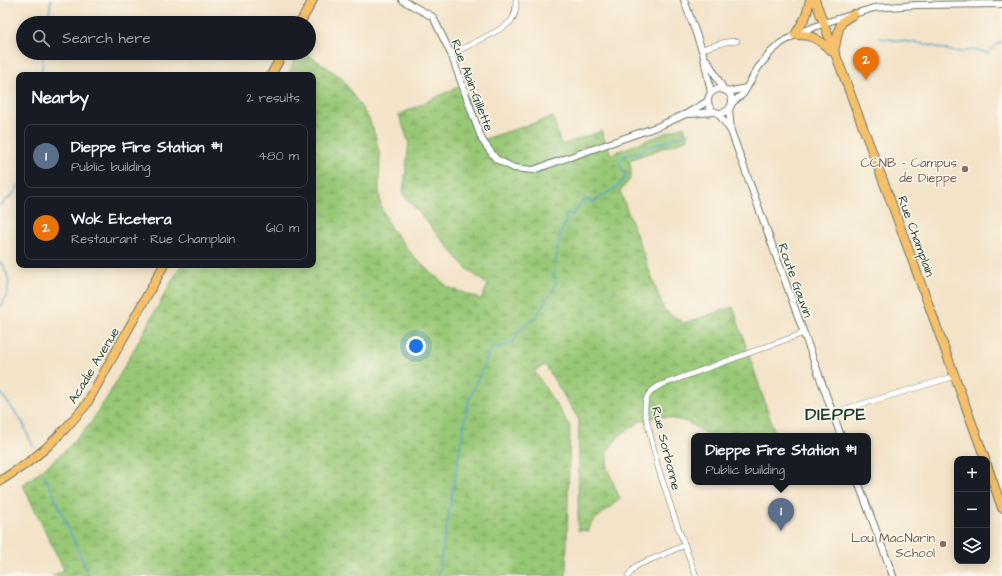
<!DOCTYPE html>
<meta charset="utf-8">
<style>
body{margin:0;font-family:"Architects Daughter",sans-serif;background:#20242c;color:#f1f3f6}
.controls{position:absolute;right:12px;bottom:12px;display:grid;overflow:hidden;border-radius:8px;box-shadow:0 2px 10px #0003}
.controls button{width:36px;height:36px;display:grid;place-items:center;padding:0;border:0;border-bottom:1px solid #363941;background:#171b24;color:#f1f3f6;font:20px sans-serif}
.you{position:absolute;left:416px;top:346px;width:14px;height:14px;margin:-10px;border:3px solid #fff;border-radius:50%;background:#1a73e8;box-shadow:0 0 0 6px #1a73e833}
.badge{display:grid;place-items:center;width:26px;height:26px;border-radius:50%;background:#1a73e8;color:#fff;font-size:13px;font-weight:700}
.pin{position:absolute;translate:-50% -33px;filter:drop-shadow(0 1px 2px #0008)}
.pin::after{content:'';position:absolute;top:21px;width:14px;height:12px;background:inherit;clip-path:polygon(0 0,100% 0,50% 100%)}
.popup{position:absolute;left:691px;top:433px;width:180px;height:52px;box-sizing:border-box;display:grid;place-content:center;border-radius:8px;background:#171b24;filter:drop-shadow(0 1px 3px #0005);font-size:13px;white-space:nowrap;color:#9ea1a6}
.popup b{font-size:15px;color:#f1f3f6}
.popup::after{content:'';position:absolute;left:50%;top:100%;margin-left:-8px;border:8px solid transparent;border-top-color:#171b24}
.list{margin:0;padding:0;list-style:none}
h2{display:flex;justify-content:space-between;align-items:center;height:52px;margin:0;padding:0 16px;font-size:17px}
h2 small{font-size:13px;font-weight:400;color:#9ea1a6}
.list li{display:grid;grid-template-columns:26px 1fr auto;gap:12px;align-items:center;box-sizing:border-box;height:64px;margin:0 8px 8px;padding:0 8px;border:1px solid #363941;border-radius:8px}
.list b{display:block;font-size:15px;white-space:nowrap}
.list p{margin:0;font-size:13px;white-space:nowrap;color:#9ea1a6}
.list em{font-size:13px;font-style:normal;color:#9ea1a6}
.icon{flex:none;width:22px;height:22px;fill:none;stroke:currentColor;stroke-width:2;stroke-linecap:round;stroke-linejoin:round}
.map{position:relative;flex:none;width:1002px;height:576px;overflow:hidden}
.search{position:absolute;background:#171b24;box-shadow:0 2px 10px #0003;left:16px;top:16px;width:300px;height:44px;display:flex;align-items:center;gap:10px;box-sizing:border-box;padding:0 14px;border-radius:22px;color:#9ea1a6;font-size:15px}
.panel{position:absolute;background:#171b24;box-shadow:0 2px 10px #0003;left:16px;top:72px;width:300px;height:196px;border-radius:8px}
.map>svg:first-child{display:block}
.wetland{fill:url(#wetland-marsh);stroke:#5c8255}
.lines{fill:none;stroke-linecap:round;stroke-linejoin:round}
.stream{stroke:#55a3ce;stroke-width:1.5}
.minor-casing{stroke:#697768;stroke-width:6}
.tertiary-casing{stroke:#697768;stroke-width:8}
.primary-casing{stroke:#697768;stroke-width:10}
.minor{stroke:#fff;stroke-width:5}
.tertiary{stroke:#fff;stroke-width:6}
.primary{stroke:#f6c06b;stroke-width:8}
.education-dot{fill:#8d6e63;stroke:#fbf7ec;stroke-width:1.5}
.labels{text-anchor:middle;stroke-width:3;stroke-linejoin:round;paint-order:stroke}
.street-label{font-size:13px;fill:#1f3d34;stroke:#fbf7ec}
.education-label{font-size:13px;fill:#785e54;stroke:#fbf7ec;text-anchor:end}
.district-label{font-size:17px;font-weight:bold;letter-spacing:1px;fill:#1f3d34;stroke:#fbf7ec}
</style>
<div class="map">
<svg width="1002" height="576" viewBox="0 0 1002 576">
<defs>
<pattern id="wetland-marsh" width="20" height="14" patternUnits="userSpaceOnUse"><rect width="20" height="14" fill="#98c876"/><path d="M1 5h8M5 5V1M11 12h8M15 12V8" fill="none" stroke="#7ba462"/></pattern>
</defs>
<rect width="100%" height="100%" fill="#fbf7ec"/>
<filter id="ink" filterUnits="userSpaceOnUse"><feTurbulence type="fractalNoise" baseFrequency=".025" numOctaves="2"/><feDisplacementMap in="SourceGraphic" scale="8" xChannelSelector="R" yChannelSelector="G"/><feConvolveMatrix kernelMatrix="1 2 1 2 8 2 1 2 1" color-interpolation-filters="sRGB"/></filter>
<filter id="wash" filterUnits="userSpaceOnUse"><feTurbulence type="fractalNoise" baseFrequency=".012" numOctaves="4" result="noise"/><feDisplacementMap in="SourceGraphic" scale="16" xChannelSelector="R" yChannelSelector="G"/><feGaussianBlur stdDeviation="0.9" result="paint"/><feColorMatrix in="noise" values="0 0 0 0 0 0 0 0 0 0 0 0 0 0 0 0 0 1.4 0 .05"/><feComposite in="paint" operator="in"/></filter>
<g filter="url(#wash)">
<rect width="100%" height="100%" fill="#f3e3c8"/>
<path class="wetland" d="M 299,53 L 305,53 L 341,77 L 369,119 L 375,135 L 380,156 L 379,191 L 381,207 L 390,227 L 415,258 L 448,287 L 481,299 L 488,285 L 466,268 L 403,194 L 409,143 L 399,115 L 462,85 L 482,140 L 553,117 L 561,145 L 601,131 L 611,154 L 684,126 L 688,139 L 629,160 C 634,176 630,180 620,191 L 664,310 L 684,323 L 733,307 L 776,436 L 710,436 L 687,422 L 661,416 L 641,421 L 620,435 L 607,452 L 607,468 L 620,499 L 591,523 L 589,531 L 578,530 L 579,420 L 545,365 L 534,371 L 570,426 L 566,576 L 52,576 L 64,570 L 23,485 L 64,452 L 90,424 L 108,396 L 181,265 L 313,265 L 313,75 L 287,75 Z"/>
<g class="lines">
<path class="stream" d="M 48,23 L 51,0
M 879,38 L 925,44 L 955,52 L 976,50 L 988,53 L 996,45 L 1002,42
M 41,75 L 44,53
M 0,205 C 8,199 15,194 19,185
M 0,262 C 12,276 11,292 0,306
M 0,392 L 23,423 L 33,447
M 43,473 L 53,493 L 89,576
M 438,576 L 468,402 L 491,349 L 513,343 L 519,331 L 537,316 L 556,283 L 553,275 L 562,227 L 567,222 L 565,217 L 566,214 L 569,213 L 573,215 L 580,204 L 587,199 L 593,202 L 617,187 L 626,177 L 625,173 L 621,169 L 619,160 L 626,155 L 636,154 L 644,149 L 689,133"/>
</g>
</g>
<g filter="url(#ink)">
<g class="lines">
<defs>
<path id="minor" d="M 702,49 L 726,42 L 737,41
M 451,54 C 465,47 502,31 511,21 C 516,15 516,7 516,0
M 832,413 L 956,376
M 628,576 L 636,566 L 685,545
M 696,576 L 675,519 L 658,467 L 645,413 C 644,399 648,391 661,385 L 804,333"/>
<path id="tertiary" d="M 402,0 L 433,17 L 451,54 L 482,140 L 496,159 L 514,168 L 533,170 L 659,126 L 686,114 L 708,101
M 684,0 L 703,53 L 711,93
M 707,60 L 724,90
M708 101a12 12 0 1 1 24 0a12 12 0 1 1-24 0Z
M 728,92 L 746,88
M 732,103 L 743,94 L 758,68 L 770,53 L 781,43 L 795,35 L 824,23 L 874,8 L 916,5 L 1002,4
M 729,109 L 731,131 L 841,436
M 718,113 L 731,131
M 690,114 L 713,112
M 858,482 L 893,576"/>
<path id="primary" d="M 815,0 L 887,191 L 985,459
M 300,23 L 313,0
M 795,35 C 815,34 819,41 833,52
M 795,35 L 806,16 L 810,0
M 834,52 L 839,28 L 843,21 L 854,14
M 271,75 L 283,53
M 987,465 L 1002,508
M 0,481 L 26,464 L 46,448 L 64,430 L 86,405 L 164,265"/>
</defs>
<use href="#minor" class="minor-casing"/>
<use href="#tertiary" class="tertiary-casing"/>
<use href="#primary" class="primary-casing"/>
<use href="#minor" class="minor"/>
<use href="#tertiary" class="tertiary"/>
<use href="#primary" class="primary"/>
</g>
</g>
<g class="education-dot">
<circle cx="965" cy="169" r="4"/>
<circle cx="943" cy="544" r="4"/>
</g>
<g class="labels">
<g class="street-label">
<text transform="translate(473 85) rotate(69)" y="5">Rue Alain-Gillette</text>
<text transform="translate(917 236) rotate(70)" y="5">Rue Champlain</text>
<text transform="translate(796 280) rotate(70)" y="5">Route Gauvin</text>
<text transform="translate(93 365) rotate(-59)" y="5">Acadie Avenue</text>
<text transform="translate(667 448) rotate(76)" y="5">Rue Sorbonne</text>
</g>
<g class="education-label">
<text x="957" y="167">CCNB - Campus<tspan x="957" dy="15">de Dieppe</tspan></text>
<text x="935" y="542">Lou MacNarin<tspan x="935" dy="15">School</tspan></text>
</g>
<g class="district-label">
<text x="836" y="420">DIEPPE</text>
</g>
</g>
</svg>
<div class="controls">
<button>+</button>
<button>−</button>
<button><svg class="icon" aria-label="layers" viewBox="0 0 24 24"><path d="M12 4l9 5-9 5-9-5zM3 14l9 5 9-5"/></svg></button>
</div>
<div class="you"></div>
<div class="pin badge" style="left:781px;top:531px;background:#5c6f8a">1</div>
<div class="popup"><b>Dieppe Fire Station #1</b>Public building</div>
<div class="pin badge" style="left:866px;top:80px;background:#e8710a">2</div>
<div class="search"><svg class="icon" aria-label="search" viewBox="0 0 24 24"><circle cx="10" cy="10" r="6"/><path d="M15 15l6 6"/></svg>Search here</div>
<section class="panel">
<h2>Nearby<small>2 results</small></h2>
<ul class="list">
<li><span class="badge" style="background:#5c6f8a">1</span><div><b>Dieppe Fire Station #1</b><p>Public building</p></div><em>480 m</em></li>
<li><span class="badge" style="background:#e8710a">2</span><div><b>Wok Etcetera</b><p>Restaurant · Rue Champlain</p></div><em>610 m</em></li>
</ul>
</section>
</div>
